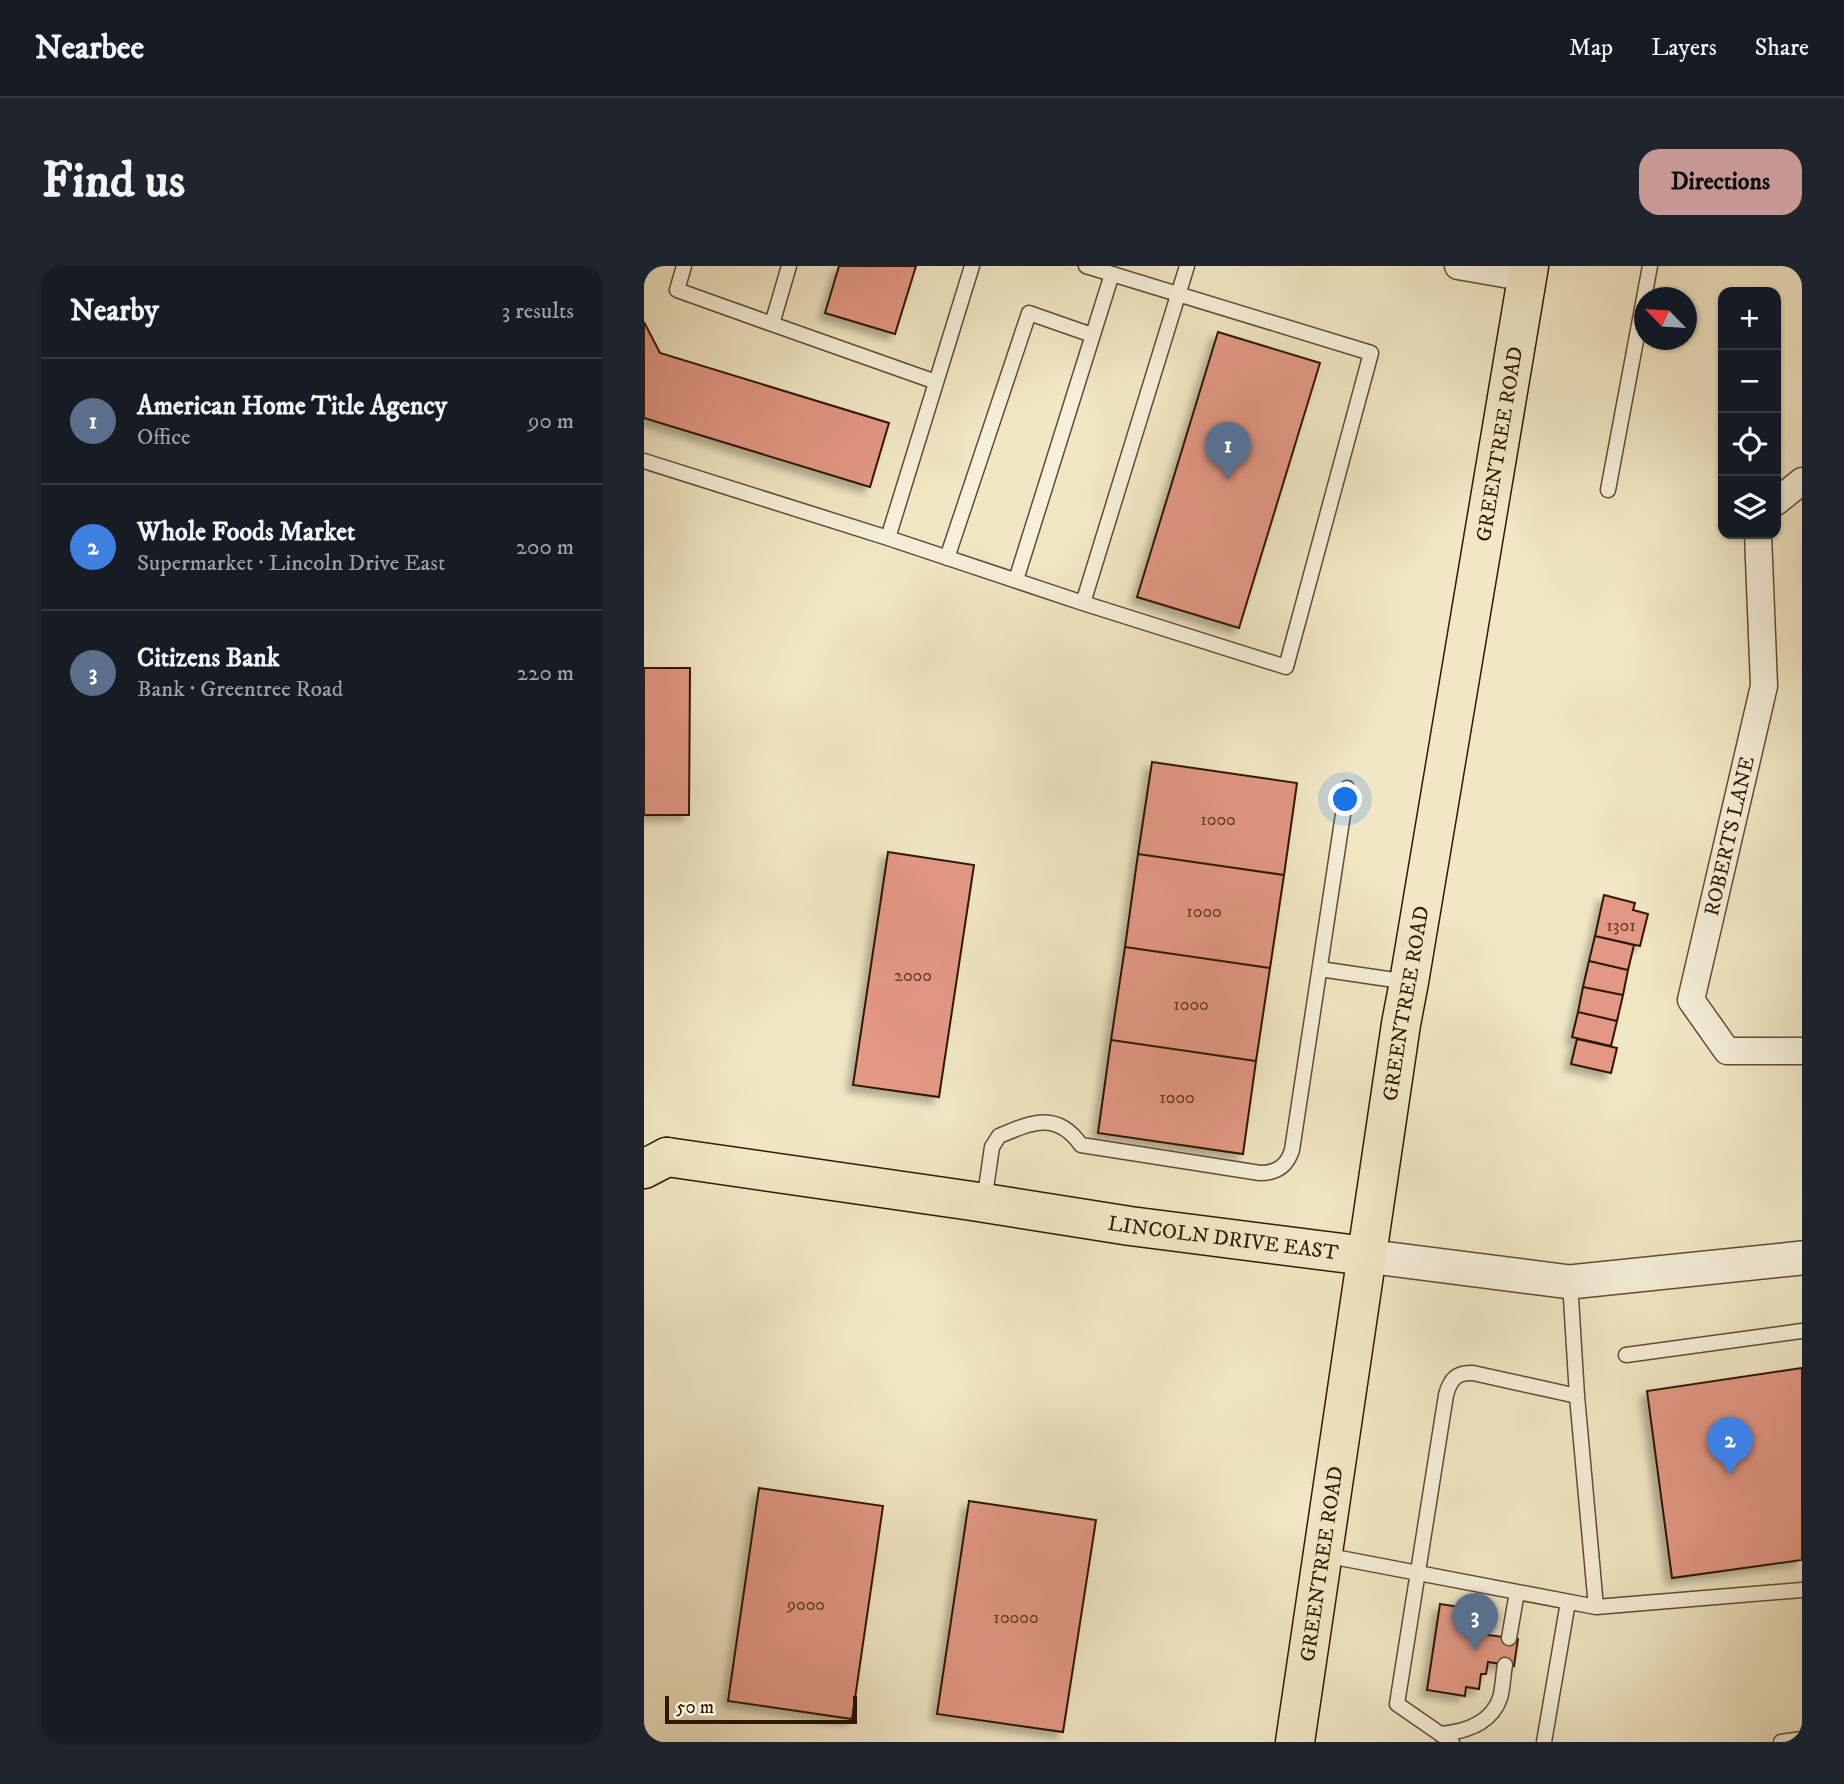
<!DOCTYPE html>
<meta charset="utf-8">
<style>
body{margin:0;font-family:"IM FELL DW Pica",serif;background:#20242c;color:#f1f3f6}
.controls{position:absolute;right:21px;top:21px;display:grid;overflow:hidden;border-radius:14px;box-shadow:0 2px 5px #0004}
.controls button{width:63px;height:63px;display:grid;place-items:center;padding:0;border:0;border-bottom:2px solid #363941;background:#171b24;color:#f1f3f6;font:35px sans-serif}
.compass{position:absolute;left:990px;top:21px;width:63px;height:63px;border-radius:50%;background:#171b24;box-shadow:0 2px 5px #0004;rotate:295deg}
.scale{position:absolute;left:21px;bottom:18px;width:192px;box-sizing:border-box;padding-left:7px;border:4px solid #2f1900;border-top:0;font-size:19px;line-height:24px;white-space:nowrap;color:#2f1900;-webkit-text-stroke:5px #f6efd9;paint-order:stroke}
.you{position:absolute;left:702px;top:534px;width:24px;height:24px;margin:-18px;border:5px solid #fff;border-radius:50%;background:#1a73e8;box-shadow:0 0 0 10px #1a73e833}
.badge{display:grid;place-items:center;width:46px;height:46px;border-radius:50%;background:#c59692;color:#fff;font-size:23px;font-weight:700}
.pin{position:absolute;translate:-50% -58px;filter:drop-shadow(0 2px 4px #0008)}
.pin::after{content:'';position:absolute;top:37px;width:24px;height:21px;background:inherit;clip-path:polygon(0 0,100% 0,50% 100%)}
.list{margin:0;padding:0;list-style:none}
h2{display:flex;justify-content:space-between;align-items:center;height:91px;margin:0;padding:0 28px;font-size:30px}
h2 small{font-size:23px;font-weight:400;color:#9ea1a6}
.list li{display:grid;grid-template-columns:46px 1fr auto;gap:21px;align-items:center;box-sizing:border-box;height:126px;padding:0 28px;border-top:2px solid #363941}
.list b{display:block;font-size:26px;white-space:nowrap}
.list p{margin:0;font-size:23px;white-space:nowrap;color:#9ea1a6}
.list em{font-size:23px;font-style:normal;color:#9ea1a6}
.icon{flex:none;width:38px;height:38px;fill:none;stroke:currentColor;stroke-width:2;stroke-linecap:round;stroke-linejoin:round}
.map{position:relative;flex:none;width:1158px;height:1476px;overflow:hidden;border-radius:21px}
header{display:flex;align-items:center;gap:42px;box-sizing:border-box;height:98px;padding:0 35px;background:#171b24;border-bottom:2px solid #363941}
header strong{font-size:33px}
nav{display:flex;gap:38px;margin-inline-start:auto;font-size:24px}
.intro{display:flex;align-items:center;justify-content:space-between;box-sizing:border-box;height:168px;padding:0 42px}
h1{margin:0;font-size:49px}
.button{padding:18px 32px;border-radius:21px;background:#c59692;color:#111;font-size:24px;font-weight:700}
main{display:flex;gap:42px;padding:0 42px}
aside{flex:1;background:#171b24;border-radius:21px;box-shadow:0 2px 5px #0004}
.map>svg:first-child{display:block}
.building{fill:#e39885;stroke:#2f1900;stroke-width:2;filter:url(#shadow)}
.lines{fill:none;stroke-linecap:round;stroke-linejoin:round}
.service-casing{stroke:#604c31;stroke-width:17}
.minor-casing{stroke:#604c31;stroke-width:29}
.tertiary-casing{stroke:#604c31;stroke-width:36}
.primary-casing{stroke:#2f1900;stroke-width:41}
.trunk-casing{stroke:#2f1900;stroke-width:41}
.service{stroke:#f6efd9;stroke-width:14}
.minor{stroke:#f6efd9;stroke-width:26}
.tertiary{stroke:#f6efd9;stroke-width:33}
.primary{stroke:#f1e7c5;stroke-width:38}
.trunk{stroke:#f1e7c5;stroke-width:38}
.labels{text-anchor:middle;stroke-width:7;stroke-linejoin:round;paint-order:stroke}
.number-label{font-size:18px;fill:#5c3921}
.street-label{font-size:21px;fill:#2f1900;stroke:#f6efd9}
</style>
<header>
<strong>Nearbee</strong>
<nav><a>Map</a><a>Layers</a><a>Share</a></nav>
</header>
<div class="intro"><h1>Find us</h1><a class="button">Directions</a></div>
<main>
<aside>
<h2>Nearby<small>3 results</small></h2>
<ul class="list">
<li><span class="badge" style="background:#5c6f8a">1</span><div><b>American Home Title Agency</b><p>Office</p></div><em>90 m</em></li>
<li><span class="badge" style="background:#3f7fe0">2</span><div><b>Whole Foods Market</b><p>Supermarket · Lincoln Drive East</p></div><em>200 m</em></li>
<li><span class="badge" style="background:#5c6f8a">3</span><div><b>Citizens Bank</b><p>Bank · Greentree Road</p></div><em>220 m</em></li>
</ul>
</aside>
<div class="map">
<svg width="1158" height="1476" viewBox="0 0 1158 1476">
<defs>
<filter id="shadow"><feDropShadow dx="-6" dy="6" stdDeviation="3.5" flood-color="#0004"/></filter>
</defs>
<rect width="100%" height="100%" fill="#f1e7c5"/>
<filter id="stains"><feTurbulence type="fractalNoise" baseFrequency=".00286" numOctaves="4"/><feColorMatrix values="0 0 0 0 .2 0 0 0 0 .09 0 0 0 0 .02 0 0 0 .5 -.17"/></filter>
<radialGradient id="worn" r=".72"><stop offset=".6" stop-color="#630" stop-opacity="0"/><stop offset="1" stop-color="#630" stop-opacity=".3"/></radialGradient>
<path class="building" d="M 195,0 L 272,0 L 251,68 L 181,47 Z
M 0,56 L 16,87 L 245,157 L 226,221 L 0,152 Z
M 574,66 L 676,97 L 595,362 L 493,331 Z
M 0,402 L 46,402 L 45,549 L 0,549 Z
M 508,496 L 653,517 L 640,609 L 494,588 Z
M 244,586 L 330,599 L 295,831 L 209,819 Z
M 494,588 L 640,609 L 626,702 L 481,681 Z
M 960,629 L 991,637 L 989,644 L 1004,648 L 996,680 L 951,670 Z
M 951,670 L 990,679 L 984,704 L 945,695 Z
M 481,681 L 626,702 L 612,795 L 467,774 Z
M 945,695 L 984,704 L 979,729 L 939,721 Z
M 939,721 L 979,729 L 973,755 L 934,746 Z
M 934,746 L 973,755 L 967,780 L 928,771 Z
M 933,773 L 973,782 L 967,807 L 927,798 Z
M 467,774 L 612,795 L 599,888 L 454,867 Z
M 1158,1102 L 1158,1294 L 1028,1312 L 1003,1125 Z
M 115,1222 L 239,1240 L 208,1453 L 84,1435 Z
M 325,1235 L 452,1254 L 419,1466 L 293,1448 Z
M 796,1338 L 835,1344 L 833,1357 L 845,1359 L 844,1369 L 874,1373 L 870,1400 L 844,1396 L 842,1408 L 837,1408 L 835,1423 L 822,1421 L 821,1430 L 783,1424 Z"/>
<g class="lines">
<defs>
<path id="service" d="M 40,0 L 33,24 L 128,58
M 145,0 L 128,58 L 292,116
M 328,0 L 244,272 L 439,337 L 642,401 L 727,87 L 442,0
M 0,195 L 244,272
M 964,224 L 1006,0
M 303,292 L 385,47 L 448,69
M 372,314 L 468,8
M 439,337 L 543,0
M 676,703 L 764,716
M 340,936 L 348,881 L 355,870 C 388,856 413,845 437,879 L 616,907 C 633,907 643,900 648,884 L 703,522
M 926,1016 L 933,1130 L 952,1341
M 982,1089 L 1158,1065
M 680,1289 L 952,1341 L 1158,1324
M 865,1372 L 873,1326
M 796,1468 C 820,1466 847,1458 856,1432 C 859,1422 859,1409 861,1399
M 808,1476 L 753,1438 L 802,1129 C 806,1114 812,1106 829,1107 L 933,1130
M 900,1476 L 924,1336
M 1137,1476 L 1158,1473"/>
<path id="minor" d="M 814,0 L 883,12
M 1132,236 L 1158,215
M 1114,268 L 1120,420 L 1047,734 L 1083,785 L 1158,785"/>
<path id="tertiary" d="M 722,990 L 926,1016 L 1158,992"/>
<g id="primary">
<path id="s1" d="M 23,891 L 328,935 L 486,960 L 722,990"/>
<path id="s2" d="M 651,1476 L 757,758 L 765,716 L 885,0"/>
</g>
<path id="trunk" d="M 0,903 L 23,891"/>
</defs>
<use href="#service" class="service-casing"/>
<use href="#minor" class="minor-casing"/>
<use href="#tertiary" class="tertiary-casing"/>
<use href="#primary" class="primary-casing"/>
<use href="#trunk" class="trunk-casing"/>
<use href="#service" class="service"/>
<use href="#minor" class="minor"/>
<use href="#tertiary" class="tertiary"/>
<use href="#primary" class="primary"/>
<use href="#trunk" class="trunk"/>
</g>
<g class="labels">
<g class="number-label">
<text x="574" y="559">1000</text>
<text x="560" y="651">1000</text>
<text x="977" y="665">1301</text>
<text x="269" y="715">2000</text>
<text x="547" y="744">1000</text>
<text x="533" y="837">1000</text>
<text x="162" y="1344">9000</text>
<text x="372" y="1357">10000</text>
</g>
<g class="street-label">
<text dy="7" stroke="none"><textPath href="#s2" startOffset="1314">GREENTREE ROAD</textPath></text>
<text transform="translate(1085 570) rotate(-77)" y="7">ROBERTS LANE</text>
<text dy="7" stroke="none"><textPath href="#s2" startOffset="747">GREENTREE ROAD</textPath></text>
<text dy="7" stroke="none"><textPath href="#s1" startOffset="562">LINCOLN DRIVE EAST</textPath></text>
<text dy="7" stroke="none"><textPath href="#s2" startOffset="180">GREENTREE ROAD</textPath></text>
</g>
</g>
<rect width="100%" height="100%" filter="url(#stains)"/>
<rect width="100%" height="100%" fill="url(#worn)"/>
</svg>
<div class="controls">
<button>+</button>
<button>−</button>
<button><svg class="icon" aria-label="locate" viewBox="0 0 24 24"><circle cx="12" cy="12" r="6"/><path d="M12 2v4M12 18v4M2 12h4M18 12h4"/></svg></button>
<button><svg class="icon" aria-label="layers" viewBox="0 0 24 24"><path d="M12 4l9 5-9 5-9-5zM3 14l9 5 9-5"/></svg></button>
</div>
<svg class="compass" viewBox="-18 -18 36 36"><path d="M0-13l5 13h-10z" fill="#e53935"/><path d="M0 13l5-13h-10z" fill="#9ea1a6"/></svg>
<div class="scale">50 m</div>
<div class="you"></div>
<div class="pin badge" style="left:584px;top:214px;background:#5c6f8a">1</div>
<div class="pin badge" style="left:1086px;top:1209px;background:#3f7fe0">2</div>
<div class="pin badge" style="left:831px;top:1385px;background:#5c6f8a">3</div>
</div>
</main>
